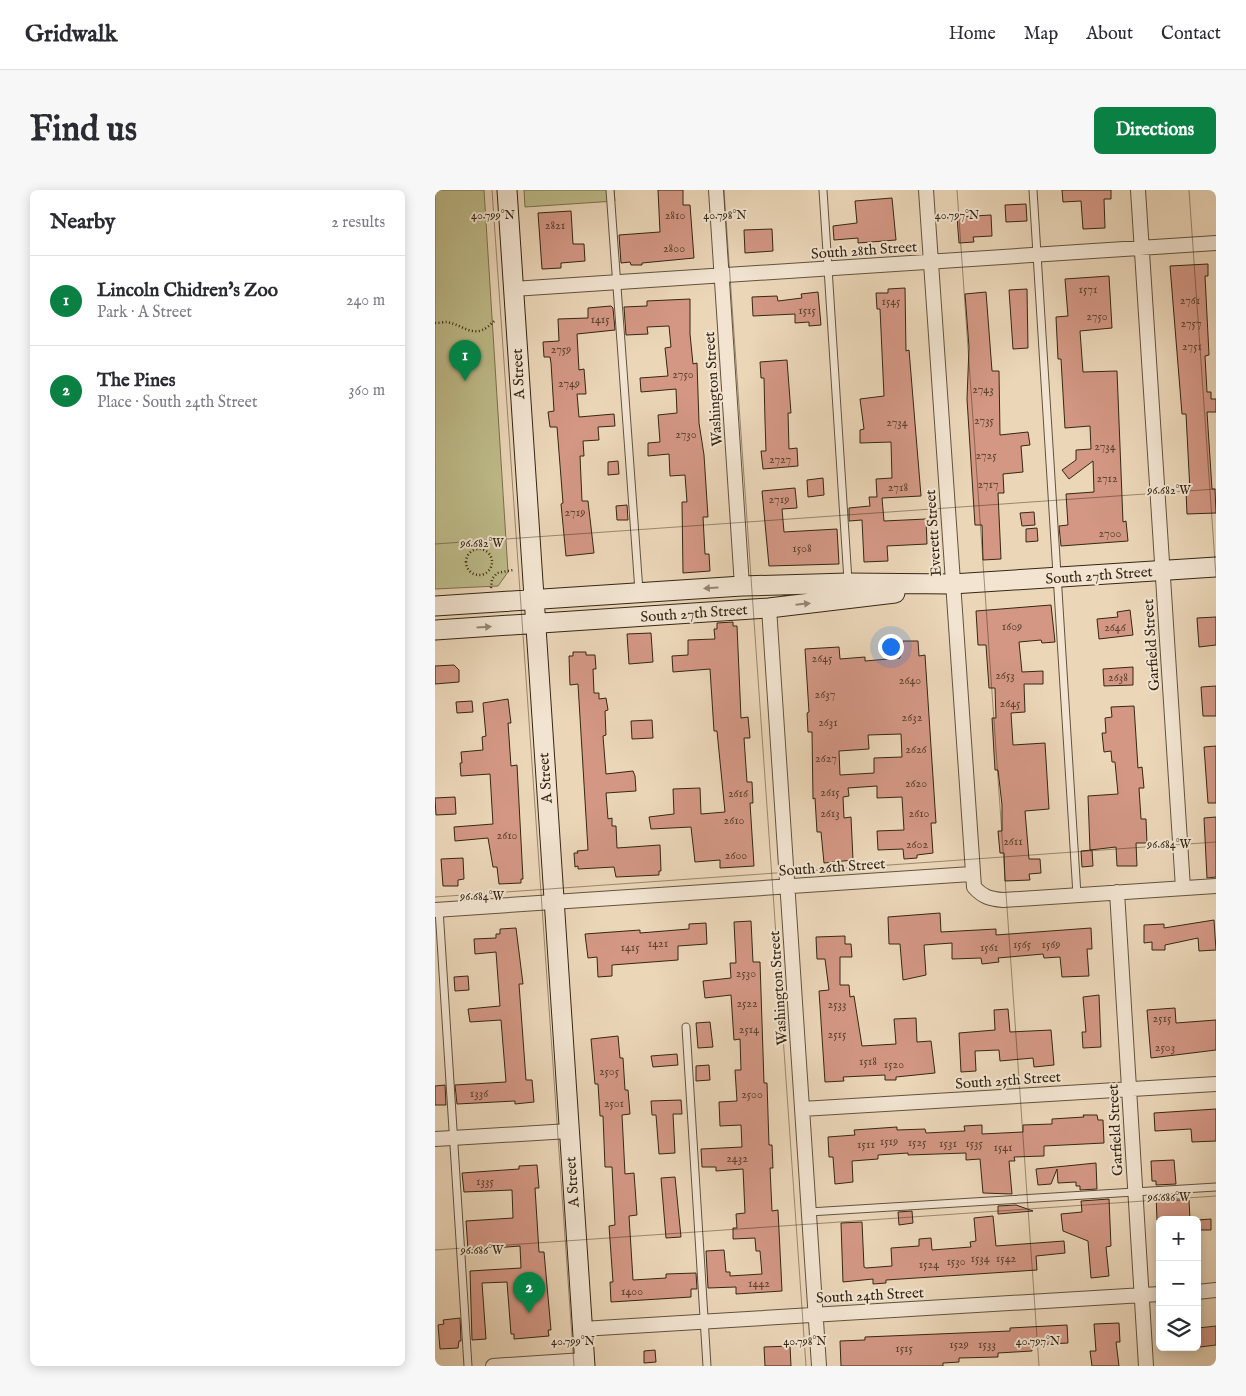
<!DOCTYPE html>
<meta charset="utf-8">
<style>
body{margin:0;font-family:"IM FELL English",serif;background:#f7f7f7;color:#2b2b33}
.controls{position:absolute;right:15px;bottom:15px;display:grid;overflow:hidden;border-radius:8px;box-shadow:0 2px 12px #0003}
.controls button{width:45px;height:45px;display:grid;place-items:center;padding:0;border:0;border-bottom:1px solid #e1e1e2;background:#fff;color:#2b2b33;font:25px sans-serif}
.you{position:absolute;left:455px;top:456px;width:18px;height:18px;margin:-12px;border:4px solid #fff;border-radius:50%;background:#1a73e8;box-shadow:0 0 0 8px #1a73e833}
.badge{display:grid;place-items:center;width:32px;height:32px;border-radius:50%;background:#0b8043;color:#fff;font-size:16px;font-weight:700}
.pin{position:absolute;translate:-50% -41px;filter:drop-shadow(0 1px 2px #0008)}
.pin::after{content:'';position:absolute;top:26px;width:18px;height:15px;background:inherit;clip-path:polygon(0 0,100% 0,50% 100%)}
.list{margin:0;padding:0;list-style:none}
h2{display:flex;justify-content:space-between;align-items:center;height:65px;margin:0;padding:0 20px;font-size:21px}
h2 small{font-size:16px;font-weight:400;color:#7c7c81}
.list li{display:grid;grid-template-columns:32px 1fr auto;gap:15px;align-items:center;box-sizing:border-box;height:90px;padding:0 20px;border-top:1px solid #e1e1e2}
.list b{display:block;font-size:19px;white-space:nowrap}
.list p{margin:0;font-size:16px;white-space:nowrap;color:#7c7c81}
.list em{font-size:16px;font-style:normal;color:#7c7c81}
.icon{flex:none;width:28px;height:28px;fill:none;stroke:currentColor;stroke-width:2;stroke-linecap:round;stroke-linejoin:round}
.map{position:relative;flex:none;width:781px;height:1176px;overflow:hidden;border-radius:8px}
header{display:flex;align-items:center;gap:30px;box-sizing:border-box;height:70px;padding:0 25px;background:#fff;border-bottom:1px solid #e1e1e2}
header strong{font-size:24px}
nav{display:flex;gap:28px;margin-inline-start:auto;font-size:18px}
.intro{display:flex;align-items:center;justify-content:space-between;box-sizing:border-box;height:120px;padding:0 30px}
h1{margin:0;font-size:35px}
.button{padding:12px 22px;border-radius:8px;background:#0b8043;color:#fff;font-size:18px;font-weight:700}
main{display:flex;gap:30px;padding:0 30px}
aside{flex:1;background:#fff;border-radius:8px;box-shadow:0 2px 12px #0003}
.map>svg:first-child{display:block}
.green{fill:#bebc8a;stroke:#7a724f}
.building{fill:#d39784;stroke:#352714;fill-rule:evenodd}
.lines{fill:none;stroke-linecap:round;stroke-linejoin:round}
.service-casing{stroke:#62533d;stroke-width:9}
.minor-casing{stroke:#62533d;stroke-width:16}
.secondary-casing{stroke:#352714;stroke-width:21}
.path{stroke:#352714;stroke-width:2.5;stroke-dasharray:1 2.5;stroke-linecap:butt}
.service{stroke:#f2e4d1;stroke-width:7}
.minor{stroke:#f2e4d1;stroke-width:14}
.secondary{stroke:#f2e4d1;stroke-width:19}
.oneway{fill:#948672}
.ticks{fill:none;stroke:#352714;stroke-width:1;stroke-opacity:0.45}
.labels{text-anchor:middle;stroke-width:4;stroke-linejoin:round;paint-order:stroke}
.number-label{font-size:12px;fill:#5c4330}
.street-label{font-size:15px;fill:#352714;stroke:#f2e4d1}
.ticks-label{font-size:12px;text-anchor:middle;fill:#352714;stroke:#f2e4d1;stroke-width:4;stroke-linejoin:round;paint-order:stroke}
</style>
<header>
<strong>Gridwalk</strong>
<nav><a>Home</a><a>Map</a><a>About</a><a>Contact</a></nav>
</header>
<div class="intro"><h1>Find us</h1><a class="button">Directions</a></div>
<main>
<aside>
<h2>Nearby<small>2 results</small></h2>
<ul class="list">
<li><span class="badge">1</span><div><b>Lincoln Chidren's Zoo</b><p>Park · A Street</p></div><em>240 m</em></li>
<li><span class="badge">2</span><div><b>The Pines</b><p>Place · South 24th Street</p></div><em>360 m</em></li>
</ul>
</aside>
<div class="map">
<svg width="781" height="1176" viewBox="0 0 781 1176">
<rect width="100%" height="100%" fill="#ebd6b8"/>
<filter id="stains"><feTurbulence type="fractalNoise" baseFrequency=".004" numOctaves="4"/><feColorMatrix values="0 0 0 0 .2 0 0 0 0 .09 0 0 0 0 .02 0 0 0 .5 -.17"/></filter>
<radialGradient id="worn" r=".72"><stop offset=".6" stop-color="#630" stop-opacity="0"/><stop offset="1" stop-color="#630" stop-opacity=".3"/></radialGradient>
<path class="green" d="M 0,0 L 49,0 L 73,382 L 63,396 L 0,399 Z
M 89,0 L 179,0 L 180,11 L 90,17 Z"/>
<path class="building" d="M 223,0 L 248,0 L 248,15 L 255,15 L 259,68 L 207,73 L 207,75 L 196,75 L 195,72 L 186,73 L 184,45 L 225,42 Z
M 627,0 L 676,0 L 676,9 L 669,9 L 670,38 L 648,39 L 646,11 L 628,12 Z
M 457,8 L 461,50 L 423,53 L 423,48 L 399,50 L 398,36 L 422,33 L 420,11 Z
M 591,14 L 592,31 L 571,32 L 570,15 Z
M 136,21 L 138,54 L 149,54 L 150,71 L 126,73 L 126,78 L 107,79 L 103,23 Z
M 556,25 L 557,46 L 538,47 L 539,52 L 524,53 L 522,27 Z
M 337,39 L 338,61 L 310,63 L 309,40 Z
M 773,74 L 773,86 L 770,86 L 774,165 L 770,166 L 772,202 L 776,202 L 776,209 L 781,209 L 781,222 L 772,222 L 777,299 L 780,299 L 781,323 L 752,324 L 751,301 L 755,301 L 751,224 L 747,224 L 735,76 Z
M 674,86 L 677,138 L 645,141 L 648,182 L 682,181 L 688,332 L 691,331 L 693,351 L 626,356 L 624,336 L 633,335 L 631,304 L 659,302 L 658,271 L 634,289 L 627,280 L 641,270 L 641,260 L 656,259 L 655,236 L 630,238 L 626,169 L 623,169 L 621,127 L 633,126 L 630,89 Z
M 470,98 L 471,161 L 474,160 L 486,306 L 447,308 L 449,331 L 491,329 L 492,354 L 452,356 L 453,371 L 429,372 L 427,330 L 414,331 L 414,318 L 435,316 L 434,307 L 442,307 L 441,289 L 457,288 L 456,252 L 425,253 L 425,240 L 429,239 L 425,209 L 449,206 L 445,119 L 442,119 L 441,103 L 453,103 L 453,99 Z
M 592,99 L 593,158 L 578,159 L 574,100 Z
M 383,102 L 386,135 L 374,136 L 374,132 L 360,133 L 360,124 L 318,126 L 317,107 L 342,106 L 343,111 L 367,108 L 366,104 Z
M 551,102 L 557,181 L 564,181 L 565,245 L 593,242 L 595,255 L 586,256 L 588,282 L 568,284 L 569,303 L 563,303 L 566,369 L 548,370 L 547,335 L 540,335 L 532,209 L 534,157 L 530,104 Z
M 255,109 L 255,144 L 258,174 L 262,173 L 264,233 L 269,265 L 273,327 L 268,327 L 270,364 L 274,364 L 275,381 L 248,383 L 247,312 L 252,312 L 250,285 L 235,286 L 234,264 L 213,266 L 213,253 L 225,252 L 223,225 L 242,223 L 241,199 L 206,202 L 205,188 L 233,186 L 230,158 L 236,157 L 234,136 L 212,137 L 213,144 L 191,145 L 189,117 L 212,116 L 212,111 Z
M 176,116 L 178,118 L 180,140 L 142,144 L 144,180 L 149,179 L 151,204 L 142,204 L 144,227 L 179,224 L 180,236 L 163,237 L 164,250 L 148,251 L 149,266 L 145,266 L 147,311 L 153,311 L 159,363 L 131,366 L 126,314 L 128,313 L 122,237 L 115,237 L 113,222 L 119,221 L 116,173 L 115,167 L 109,167 L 108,152 L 124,151 L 123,129 L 153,128 L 153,118 Z
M 352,170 L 356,223 L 353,223 L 354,259 L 362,258 L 363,276 L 328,279 L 326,261 L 331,261 L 330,231 L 329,188 L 326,188 L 325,172 Z
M 183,271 L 184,284 L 173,285 L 173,272 Z
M 388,288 L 389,305 L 373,307 L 372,290 Z
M 360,298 L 362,318 L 347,319 L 349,342 L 402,339 L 404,374 L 334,376 L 327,301 Z
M 192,315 L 193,330 L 182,330 L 181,316 Z
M 599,322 L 600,335 L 587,336 L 585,323 Z
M 602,338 L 603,351 L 591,352 L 591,339 Z
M 616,415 L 620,452 L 607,453 L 606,450 L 584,452 L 587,482 L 608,481 L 608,494 L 589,494 L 590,522 L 576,523 L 578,555 L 610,553 L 614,619 L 590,621 L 594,669 L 605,669 L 606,683 L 594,684 L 595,690 L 570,691 L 569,663 L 565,663 L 563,641 L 567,641 L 567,615 L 563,580 L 560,580 L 557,528 L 561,528 L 560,498 L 554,498 L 551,455 L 543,455 L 541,421 Z
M 695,420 L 698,445 L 664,449 L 662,429 L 683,427 L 682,422 Z
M 781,427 L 781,455 L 764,457 L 762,428 Z
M 298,432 L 298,436 L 302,436 L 306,528 L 313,527 L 315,548 L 309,548 L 312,592 L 317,592 L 318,613 L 315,613 L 319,676 L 285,678 L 285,670 L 260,672 L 256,637 L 216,639 L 214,627 L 239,624 L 238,599 L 265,598 L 266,624 L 290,622 L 282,541 L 279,541 L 275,479 L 238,482 L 237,466 L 253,465 L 253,450 L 280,449 L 279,439 L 282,439 L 282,433 Z
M 216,443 L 218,472 L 194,474 L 192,444 Z
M 468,451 L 483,451 L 484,466 L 490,465 L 501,633 L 496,633 L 498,663 L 482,665 L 482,668 L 469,669 L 468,659 L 443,660 L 442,641 L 469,640 L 467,607 L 442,608 L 442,596 L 413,598 L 414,606 L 408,607 L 409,628 L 416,627 L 418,670 L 389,673 L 386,642 L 382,642 L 380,608 L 378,609 L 377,542 L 373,542 L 372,523 L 374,522 L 370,459 L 404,457 L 405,469 L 430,467 L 430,471 L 465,468 L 465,457 L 468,457 ZM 466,544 L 467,567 L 439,568 L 439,583 L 405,585 L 404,561 L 434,559 L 433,545 Z
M 138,462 L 151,462 L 151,465 L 160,465 L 161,479 L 158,479 L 159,503 L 164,503 L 164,509 L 171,508 L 173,520 L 170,521 L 171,545 L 168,546 L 171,584 L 198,581 L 200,586 L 201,601 L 171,603 L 173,629 L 177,628 L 177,636 L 181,636 L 182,658 L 225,655 L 226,681 L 224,681 L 224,685 L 181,687 L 179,677 L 143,679 L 143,676 L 140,677 L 139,663 L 143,663 L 142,661 L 153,660 L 143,494 L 135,495 L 134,466 L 138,466 Z
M 19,475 L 24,480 L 24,492 L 0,494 L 0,476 Z
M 698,477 L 698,495 L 669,496 L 668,479 Z
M 781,496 L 781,526 L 768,526 L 766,497 Z
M 73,509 L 76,533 L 73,533 L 76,576 L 82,575 L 88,689 L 86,689 L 86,693 L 64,694 L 62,677 L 58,677 L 53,648 L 20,651 L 19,637 L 58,634 L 55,584 L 26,586 L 25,573 L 27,573 L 26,562 L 48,560 L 47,547 L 51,546 L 48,513 Z
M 37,511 L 38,522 L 22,523 L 21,512 Z
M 699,516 L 703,578 L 707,577 L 709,598 L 704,598 L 706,629 L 711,629 L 712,653 L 701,653 L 702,676 L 682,676 L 681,657 L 655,660 L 653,606 L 683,604 L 680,572 L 677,572 L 676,561 L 669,562 L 667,543 L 671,543 L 670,528 L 677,527 L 676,517 Z
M 217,530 L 218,548 L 197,549 L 196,531 Z
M 781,556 L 781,613 L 773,613 L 769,557 Z
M 20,607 L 21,624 L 1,625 L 0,608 Z
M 781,627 L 781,687 L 772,688 L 769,628 Z
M 657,660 L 658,676 L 647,677 L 646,661 Z
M 28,668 L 29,689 L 23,690 L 23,696 L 8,696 L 6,669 Z
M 505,723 L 506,742 L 561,739 L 561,745 L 656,738 L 657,759 L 652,759 L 654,786 L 627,787 L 625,767 L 609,768 L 608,764 L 563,768 L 564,772 L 547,774 L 546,768 L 517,769 L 517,753 L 489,755 L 491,785 L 468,790 L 465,754 L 454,754 L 453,727 Z
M 779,730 L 781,760 L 764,761 L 763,748 L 730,755 L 730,760 L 717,760 L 717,752 L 709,753 L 709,735 L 729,734 L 729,738 Z
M 316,731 L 318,772 L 325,772 L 329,893 L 332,893 L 334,955 L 337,955 L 338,978 L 335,978 L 337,1021 L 343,1020 L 347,1101 L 301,1104 L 301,1097 L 273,1098 L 271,1061 L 289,1060 L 291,1082 L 295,1082 L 295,1086 L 327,1084 L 325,1061 L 321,1061 L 320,1048 L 298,1049 L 298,1038 L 302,1038 L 301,1024 L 310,1023 L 308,979 L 281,981 L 281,977 L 267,977 L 266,959 L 307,957 L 306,935 L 285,936 L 284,912 L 302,911 L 300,880 L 306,880 L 305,849 L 299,850 L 296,805 L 270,808 L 268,791 L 296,788 L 295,773 L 301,773 L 299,732 Z
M 271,733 L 272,754 L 243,756 L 243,770 L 177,775 L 177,786 L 163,787 L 162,767 L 153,768 L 150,744 L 205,740 L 205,743 L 254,739 L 254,734 Z
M 81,738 L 88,794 L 84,794 L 91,890 L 97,890 L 99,912 L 80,914 L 80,911 L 22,914 L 20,895 L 71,892 L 66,830 L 35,832 L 33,819 L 65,816 L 61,762 L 40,764 L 39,749 L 61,748 L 61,744 L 65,744 L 65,739 Z
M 410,746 L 410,754 L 416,754 L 417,767 L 405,767 L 405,795 L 414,795 L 415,807 L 419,806 L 427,856 L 461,854 L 459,829 L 481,828 L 482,852 L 496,851 L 500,883 L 461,887 L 461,890 L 450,890 L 450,885 L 408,887 L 409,891 L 390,892 L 384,801 L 394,800 L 390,769 L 382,769 L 381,747 Z
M 33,786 L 34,800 L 20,801 L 19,787 Z
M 664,805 L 666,857 L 648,858 L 647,842 L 651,842 L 648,807 Z
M 740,818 L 741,833 L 781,830 L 781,860 L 716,868 L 712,820 Z
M 573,819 L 575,842 L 616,840 L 619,875 L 599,877 L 598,868 L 565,871 L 564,860 L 540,861 L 541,881 L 526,882 L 524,843 L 560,840 L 559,820 Z
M 275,832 L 278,857 L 263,858 L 261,833 Z
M 183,846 L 185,868 L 188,868 L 190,900 L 193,900 L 195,924 L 187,925 L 190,984 L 199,983 L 202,1025 L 194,1026 L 198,1090 L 231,1088 L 231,1084 L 261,1083 L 262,1099 L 256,1099 L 256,1107 L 176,1112 L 175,1092 L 178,1092 L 174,1036 L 180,1035 L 177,977 L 170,977 L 168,926 L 165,926 L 163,894 L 160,894 L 156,849 Z
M 242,864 L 243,875 L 218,877 L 216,866 Z
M 274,875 L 275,890 L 261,891 L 261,876 Z
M 10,895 L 11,915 L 0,915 L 0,896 Z
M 246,910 L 247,924 L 238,924 L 240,963 L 224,964 L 221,925 L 217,925 L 216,911 Z
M 781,919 L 781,951 L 757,952 L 756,939 L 720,941 L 719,923 Z
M 648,925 L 662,925 L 663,930 L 668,930 L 669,953 L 609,956 L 609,966 L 579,967 L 580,971 L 574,971 L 577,1004 L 548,1003 L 545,969 L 531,970 L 531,963 L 473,965 L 473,963 L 443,965 L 443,969 L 417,971 L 418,992 L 400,994 L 398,967 L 394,967 L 393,947 L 420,945 L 419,940 L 462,937 L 462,940 L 490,939 L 491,943 L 530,941 L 529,936 L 547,935 L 547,944 L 588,942 L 588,935 L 617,934 L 617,929 L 649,927 Z
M 739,970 L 741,994 L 721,995 L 721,991 L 717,991 L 716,971 Z
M 661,973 L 662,999 L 645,1000 L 645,996 L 641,996 L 641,992 L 623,993 L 622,979 L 616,994 L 603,995 L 601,979 Z
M 102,975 L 104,998 L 100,998 L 104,1062 L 109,1062 L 116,1140 L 113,1140 L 114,1146 L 79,1149 L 79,1144 L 76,1144 L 72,1092 L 47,1093 L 51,1149 L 37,1150 L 35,1081 L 86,1078 L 85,1056 L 33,1060 L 31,1031 L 78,1028 L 77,1000 L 29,1002 L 27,983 L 84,979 L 84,976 Z
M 240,987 L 246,1047 L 231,1048 L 226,988 Z
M 741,1005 L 741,1010 L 754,1010 L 755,1029 L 722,1030 L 721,1006 Z
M 674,1009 L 676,1056 L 671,1057 L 674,1086 L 656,1088 L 653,1051 L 628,1041 L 626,1024 L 647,1022 L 646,1011 Z
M 581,1015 L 598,1021 L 563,1024 L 563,1016 Z
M 477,1021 L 478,1033 L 464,1035 L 463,1022 Z
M 558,1026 L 561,1056 L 629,1051 L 630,1063 L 601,1066 L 602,1080 L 451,1090 L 451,1093 L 438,1094 L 438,1089 L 408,1092 L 406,1033 L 427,1032 L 429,1077 L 431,1078 L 457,1076 L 456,1058 L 484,1056 L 484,1049 L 496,1048 L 497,1060 L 536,1057 L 535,1052 L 541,1051 L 539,1028 Z
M 776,1029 L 776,1040 L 764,1040 L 763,1030 Z
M 25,1128 L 26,1151 L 24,1151 L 23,1158 L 5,1159 L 3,1135 L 9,1134 L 8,1130 Z
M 684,1133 L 685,1152 L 681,1152 L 684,1176 L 657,1176 L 655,1161 L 661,1161 L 659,1134 Z
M 632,1135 L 633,1153 L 597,1155 L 597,1161 L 563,1163 L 563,1167 L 524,1168 L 524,1172 L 508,1173 L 508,1176 L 406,1176 L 405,1151 L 430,1150 L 430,1147 L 575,1141 L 575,1138 Z
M 781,1136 L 781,1155 L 765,1157 L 763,1138 Z
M 355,1156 L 356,1176 L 330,1176 L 329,1157 Z
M 220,1160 L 221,1172 L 209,1173 L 209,1161 Z"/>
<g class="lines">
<defs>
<path id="service" d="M 175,0 L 204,401
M 388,0 L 413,391
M 598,0 L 642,705
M 4,719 L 33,1176
M 251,837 L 272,1176
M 374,1022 L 781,997"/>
<path id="minor" d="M 281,0 L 307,396
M 491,0 L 539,697 C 548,707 555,709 568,710 L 781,696
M 703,0 L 748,698
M 78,99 L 781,53
M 334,418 L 384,1176
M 682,702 L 711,1176
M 0,720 L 536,684
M 367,919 L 781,894
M 0,949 L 134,941
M 762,1102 L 781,1100
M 147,1139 L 725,1104
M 58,1176 L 149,1170"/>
<path id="secondary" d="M 72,0 L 150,1176
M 0,416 L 307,396 L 413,393 L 517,394 L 781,377
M 0,440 L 334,418 L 460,403"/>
</defs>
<use href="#service" class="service-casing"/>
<use href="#minor" class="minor-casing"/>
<use href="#secondary" class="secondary-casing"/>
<path class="path" d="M 0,133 C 4,133 9,132 12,132 C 32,136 40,152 60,130
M31 372a13 13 0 1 1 26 0a13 13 0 1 1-26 0Z
M 56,398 L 57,389 L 62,383 L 78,380"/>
<use href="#service" class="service"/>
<use href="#minor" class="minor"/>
<use href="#secondary" class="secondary"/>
</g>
<defs><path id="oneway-solid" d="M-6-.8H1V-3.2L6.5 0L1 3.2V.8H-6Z" transform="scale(1.25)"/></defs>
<g class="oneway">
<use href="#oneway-solid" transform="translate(276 398) rotate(176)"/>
<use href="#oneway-solid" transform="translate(368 414) rotate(-6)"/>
<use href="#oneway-solid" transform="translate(49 437) rotate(-4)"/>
</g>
<path class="ticks" d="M 0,0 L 5,0M 57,0 L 139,1176M 289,0 L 371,1176M 522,0 L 604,1176M 754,0 L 781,387M 0,354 L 781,299M 0,707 L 781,652M 0,1060 L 781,1006"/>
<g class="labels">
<g class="number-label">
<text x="240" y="29">2810</text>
<text x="120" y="39">2821</text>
<text x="239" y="62">2800</text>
<text x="653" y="103">1571</text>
<text x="755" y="114">2761</text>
<text x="456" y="115">1545</text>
<text x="372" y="124">1515</text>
<text x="662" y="130">2750</text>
<text x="165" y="133">1415</text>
<text x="756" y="137">2757</text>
<text x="757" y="160">2751</text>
<text x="126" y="163">2759</text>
<text x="248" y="188">2750</text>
<text x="134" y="197">2749</text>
<text x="548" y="203">2743</text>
<text x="549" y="234">2735</text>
<text x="462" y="236">2734</text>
<text x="251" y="248">2730</text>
<text x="670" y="260">2734</text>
<text x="551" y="269">2725</text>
<text x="345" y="273">2727</text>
<text x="672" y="292">2712</text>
<text x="553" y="298">2717</text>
<text x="463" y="301">2718</text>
<text x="344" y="313">2719</text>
<text x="140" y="326">2719</text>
<text x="675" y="347">2700</text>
<text x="367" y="362">1508</text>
<text x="577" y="440">1609</text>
<text x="680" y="441">2646</text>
<text x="387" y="472">2645</text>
<text x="570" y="489">2653</text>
<text x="683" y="491">2638</text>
<text x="475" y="494">2640</text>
<text x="390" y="508">2637</text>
<text x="575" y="517">2645</text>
<text x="477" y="531">2632</text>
<text x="393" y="536">2631</text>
<text x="481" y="563">2626</text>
<text x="391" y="572">2627</text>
<text x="481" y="597">2620</text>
<text x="395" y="606">2615</text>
<text x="303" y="607">2616</text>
<text x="395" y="627">2613</text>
<text x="484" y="627">2610</text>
<text x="299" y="634">2610</text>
<text x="72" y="649">2610</text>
<text x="578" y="655">2611</text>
<text x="482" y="658">2602</text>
<text x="301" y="669">2600</text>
<text x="223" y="757">1421</text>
<text x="587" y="758">1565</text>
<text x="616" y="758">1569</text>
<text x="195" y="761">1415</text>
<text x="554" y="761">1561</text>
<text x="311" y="787">2530</text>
<text x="312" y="817">2522</text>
<text x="402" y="818">2533</text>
<text x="727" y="832">2515</text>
<text x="314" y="843">2514</text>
<text x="402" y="848">2515</text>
<text x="730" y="861">2503</text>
<text x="433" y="875">1518</text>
<text x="459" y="878">1520</text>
<text x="174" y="885">2505</text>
<text x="44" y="907">1336</text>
<text x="317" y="908">2500</text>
<text x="179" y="917">2501</text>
<text x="454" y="955">1519</text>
<text x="482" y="956">1525</text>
<text x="513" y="957">1531</text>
<text x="539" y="957">1535</text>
<text x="431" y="958">1511</text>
<text x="568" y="961">1541</text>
<text x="302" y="972">2432</text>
<text x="50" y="995">1335</text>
<text x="545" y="1072">1534</text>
<text x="571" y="1072">1542</text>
<text x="521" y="1075">1530</text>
<text x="494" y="1078">1524</text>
<text x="324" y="1097">1442</text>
<text x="197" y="1105">1400</text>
<text x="524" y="1158">1529</text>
<text x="552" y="1158">1533</text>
<text x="469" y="1162">1515</text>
</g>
<g class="street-label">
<text transform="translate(429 60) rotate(-4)" y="5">South 28th Street</text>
<text transform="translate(83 184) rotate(-93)" y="5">A Street</text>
<text transform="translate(278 199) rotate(-94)" y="5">Washington Street</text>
<text transform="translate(498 343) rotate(-94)" y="5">Everett Street</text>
<text transform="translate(664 385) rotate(-4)" y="5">South 27th Street</text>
<text transform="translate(259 423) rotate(-4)" y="5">South 27th Street</text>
<text transform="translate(716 455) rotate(-94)" y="5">Garfield Street</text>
<text transform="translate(110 588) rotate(-94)" y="5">A Street</text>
<text transform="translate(397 677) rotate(-4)" y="5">South 26th Street</text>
<text transform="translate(343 798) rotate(-94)" y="5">Washington Street</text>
<text transform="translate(573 890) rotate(-4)" y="5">South 25th Street</text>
<text transform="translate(680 940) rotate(-93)" y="5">Garfield Street</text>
<text transform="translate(137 992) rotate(-94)" y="5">A Street</text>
<text transform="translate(435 1105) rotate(-3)" y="5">South 24th Street</text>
</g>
</g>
<g class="ticks-label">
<text x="58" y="29">40.799°N</text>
<text x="290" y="29">40.798°N</text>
<text x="522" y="29">40.797°N</text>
<text x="734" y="304">96.682°W</text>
<text x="47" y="357">96.682°W</text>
<text x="734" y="658">96.684°W</text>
<text x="47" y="710">96.684°W</text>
<text x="734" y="1011">96.686°W</text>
<text x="47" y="1064">96.686°W</text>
<text x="138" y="1155">40.799°N</text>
<text x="370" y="1155">40.798°N</text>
<text x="603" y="1155">40.797°N</text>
</g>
<rect width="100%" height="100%" filter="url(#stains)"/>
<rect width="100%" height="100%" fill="url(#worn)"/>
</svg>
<div class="controls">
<button>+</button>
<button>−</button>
<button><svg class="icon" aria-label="layers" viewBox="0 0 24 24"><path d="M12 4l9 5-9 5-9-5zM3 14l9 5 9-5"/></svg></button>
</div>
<div class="you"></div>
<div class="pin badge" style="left:30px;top:191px">1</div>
<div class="pin badge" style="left:94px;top:1123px">2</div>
</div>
</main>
